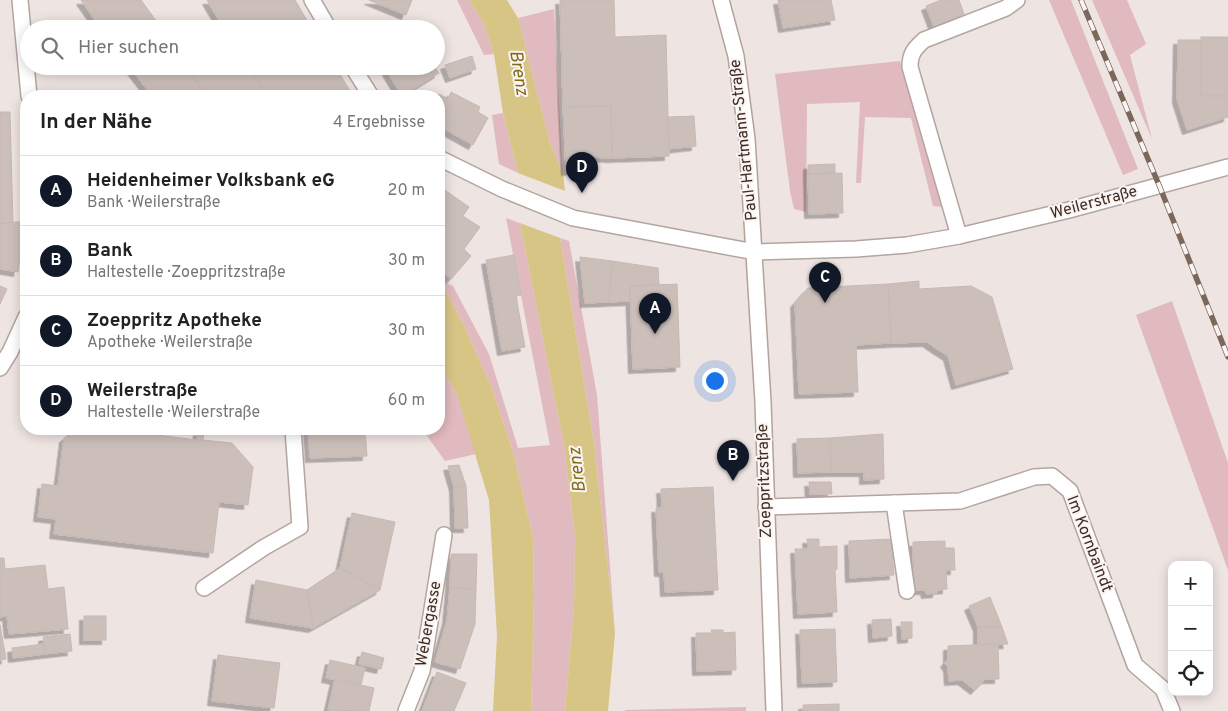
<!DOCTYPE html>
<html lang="de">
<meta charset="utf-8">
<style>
body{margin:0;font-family:Overpass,sans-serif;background:#f2f2f2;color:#222}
.controls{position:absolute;right:15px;bottom:15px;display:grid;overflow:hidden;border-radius:10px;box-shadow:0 2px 12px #0003}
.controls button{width:45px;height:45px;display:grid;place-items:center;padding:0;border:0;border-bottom:1px solid #e0e0e0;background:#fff;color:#222;font:25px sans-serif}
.you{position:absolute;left:714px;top:380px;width:18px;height:18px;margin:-12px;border:4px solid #fff;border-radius:50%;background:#1a73e8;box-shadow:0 0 0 8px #1a73e833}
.badge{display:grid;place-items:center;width:32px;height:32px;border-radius:50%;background:#111827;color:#fff;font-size:16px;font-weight:700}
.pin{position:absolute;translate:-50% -41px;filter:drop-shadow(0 1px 2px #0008)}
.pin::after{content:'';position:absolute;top:26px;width:18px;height:15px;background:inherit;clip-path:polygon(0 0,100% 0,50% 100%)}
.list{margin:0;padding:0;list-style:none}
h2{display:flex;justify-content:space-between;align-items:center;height:65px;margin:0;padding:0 20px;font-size:21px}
h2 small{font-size:16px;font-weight:400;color:#767676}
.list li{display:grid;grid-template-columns:32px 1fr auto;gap:15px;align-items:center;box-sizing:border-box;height:70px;padding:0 20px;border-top:1px solid #e0e0e0}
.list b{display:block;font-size:19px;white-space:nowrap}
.list p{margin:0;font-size:16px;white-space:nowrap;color:#767676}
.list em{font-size:16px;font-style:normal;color:#767676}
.icon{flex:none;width:28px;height:28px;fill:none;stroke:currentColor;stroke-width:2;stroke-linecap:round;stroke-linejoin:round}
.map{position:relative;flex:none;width:1228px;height:711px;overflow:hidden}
.search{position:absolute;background:#fff;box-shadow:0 2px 12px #0003;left:20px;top:20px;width:425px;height:55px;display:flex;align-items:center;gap:12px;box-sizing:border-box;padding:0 18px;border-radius:28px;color:#767676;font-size:19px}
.panel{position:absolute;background:#fff;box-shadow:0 2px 12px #0003;left:20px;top:90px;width:425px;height:345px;border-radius:20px}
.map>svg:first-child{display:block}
</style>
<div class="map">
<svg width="1228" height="711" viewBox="0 0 1228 711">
<defs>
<filter id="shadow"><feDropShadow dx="-4.5" dy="4.5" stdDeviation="0" flood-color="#0004"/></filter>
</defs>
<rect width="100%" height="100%" fill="#eee4e2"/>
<g fill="#e0babe">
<path d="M457,0H469L483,22L494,54L484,55Z"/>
<path d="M1049,0H1071L1138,169L1123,175Z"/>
<path d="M1092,0H1127L1146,44L1130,55L1152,139Z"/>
<path d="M554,9L562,159L563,174L550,143L518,18Z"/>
<path d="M900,61L942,207L933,206L911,118L865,117L861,183H856L860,102L807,104L806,212L794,209L790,191L775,74Z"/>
<path d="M503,113L518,173L499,164L492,115Z"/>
<path d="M506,218L520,223L564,445L575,536L574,608L565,711H531L534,599L533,537L513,452L493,391L466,330L441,281L453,286L489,354L518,448L550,445Z"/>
<path d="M560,238L569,241L597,395L615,633L594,443Z"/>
<path d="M1172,301L1228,463V570L1136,315Z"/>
<path d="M439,362L457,395L476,454L445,461L422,429H439Z"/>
<path d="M746,707V711H625V710Z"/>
</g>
<g fill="#d7c586">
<path d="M469,0H507L518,18L550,143L563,174L565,191L518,173L503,113L494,54L483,22Z"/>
<path d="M520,223L560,238L594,443L615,633L608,711H565L574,608L575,536L564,445Z"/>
<path d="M439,277L466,330L493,391L513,452L533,537L534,599L531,711H493L497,636L489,500L457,395L439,362Z"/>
</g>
<g fill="#ccbfba" stroke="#c8b8b4" filter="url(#shadow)">
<path d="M81,0H141L162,29H101Z"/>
<path d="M207,0H295L312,29H224Z"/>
<path d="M369,0H412L406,15Z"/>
<path d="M560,0H614L615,37L666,35L669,156L612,158L611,106L563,107Z"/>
<path d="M778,0H831L835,20L783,28Z"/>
<path d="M941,0H959L964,14L934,27L926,6Z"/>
<path d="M219,20L224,29H206Z"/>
<rect x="1201" y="37" width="27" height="59"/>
<path d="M1178,40H1201V96H1228V117L1187,130L1177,99Z"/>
<path d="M472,56L476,69L450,78L445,65Z"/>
<path d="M129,66H187L206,96H152Z"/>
<path d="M187,66H248L267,96H206Z"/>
<path d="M248,66H335L353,96H267Z"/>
<path d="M384,66H411L391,78Z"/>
<path d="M411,66H434L439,73L402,96L391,78Z"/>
<path d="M451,92L480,107L478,112L488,118L473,145L439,126V96H437L439,94L448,99Z"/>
<path d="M611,106L612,158L585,157L586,170L566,171L563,107Z"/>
<path d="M0,112H10L13,223L0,224Z"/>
<path d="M694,116L696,146L669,149L668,117Z"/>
<path d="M835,164V173L808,174V165Z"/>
<path d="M842,173L843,213L809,214L808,174Z"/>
<path d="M439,186L469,207L463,216L480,227L464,249L471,256L451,279L439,268Z"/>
<path d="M25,221L18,272L0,269V224Z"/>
<path d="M514,255L521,295L516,296L525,347L502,351L486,260Z"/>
<path d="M580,257L612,261L609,302L585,303Z"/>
<path d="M612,261L658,268L659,285L630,286V301L609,302Z"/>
<path d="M919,281V289L971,286L992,297L1013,369L956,385L948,356L934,347L927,342L891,343L888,284Z"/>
<path d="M677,284L680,367L633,369L630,286Z"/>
<path d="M888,284L891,343L856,345L858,392L799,394L795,303L808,288Z"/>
<path d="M0,286L7,289L0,304Z"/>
<path d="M77,429H110L197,440L198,431L204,432L203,440L232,443L253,467L248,505L219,502L213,553L54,534L56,519L38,517L42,484L58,486L64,438Z"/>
<path d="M308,429H365L367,456L310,458Z"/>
<path d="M883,434L884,479L864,480V472H831L830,438Z"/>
<path d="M830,438L831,472L798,473L797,439Z"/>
<path d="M459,465L466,486L454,487L448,466Z"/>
<path d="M809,482H831L832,494H810Z"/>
<path d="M466,486L468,528H455L454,487Z"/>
<path d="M713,487L718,590L665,592L664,572H659L656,508H662L661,489Z"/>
<path d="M352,513L395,522L380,590L340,568Z"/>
<path d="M807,539H819V547L837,546V569L835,571L837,612L798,614L795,549H808Z"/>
<path d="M891,539L894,575L850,578L849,541Z"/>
<path d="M945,541V548H954L955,570H946L947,589L937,590V593L926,594L925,590H914L913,542Z"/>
<path d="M451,554H477L476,589L450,588Z"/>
<path d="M0,558H4L5,569L45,565L48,589L64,587L68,629L9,634L7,616L0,617Z"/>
<path d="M340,568L380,590L313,628L307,590Z"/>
<path d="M256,580L307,590L313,628L250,618Z"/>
<path d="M450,588L476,589L475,624L460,669L435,662L447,620Z"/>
<path d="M990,597L1002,627H978L969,606Z"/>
<rect x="84" y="616" width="22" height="24"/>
<path d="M891,619L892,636L873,638L872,620Z"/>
<path d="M901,622H912V638L902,639Z"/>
<path d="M0,625L6,659L0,660Z"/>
<path d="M978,627H1002L1008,644L978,645Z"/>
<path d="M835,629L837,682L802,683L800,630Z"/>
<path d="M711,630H723V633L735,632L736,670L697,671L696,633H712Z"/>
<path d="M70,634L72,651L45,654L43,637Z"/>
<path d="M44,644L45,654L13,658L12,648Z"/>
<path d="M998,644L999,679H986L975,690L962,680L949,681L948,667L945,663L948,659V646Z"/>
<path d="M362,652L384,658L381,669L359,664Z"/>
<path d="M218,655L280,663L274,708L212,701Z"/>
<path d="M330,660L365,668L361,685L326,678Z"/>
<path d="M437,672L466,683L454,711H422Z"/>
<path d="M335,679L374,688L369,711L328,710Z"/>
<path d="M839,704V711H803V705Z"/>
</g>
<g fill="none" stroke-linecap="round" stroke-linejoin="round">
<g stroke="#b3a5a0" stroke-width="18">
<g id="street">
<path d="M20,0L29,96"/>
<path d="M312,0L329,29"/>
<path d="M352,66L371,96"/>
<path d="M439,158L502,189L573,218L755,252L856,249L907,245L959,236L1069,210L1228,167"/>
<path d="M959,236L910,67C910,54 914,49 924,40L1006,8L1017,0"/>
<path d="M0,368L10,352L26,317"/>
<path d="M894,503L907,591"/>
<path d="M766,507L960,501L1034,477L1052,476L1070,491L1135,665L1163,689L1172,711"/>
<path d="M204,588L263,548L300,527L293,429"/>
<path d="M406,711L422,671L444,535"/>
</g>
</g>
<g stroke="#b4a19a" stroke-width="18">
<path id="secondary" d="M721,0L736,56L747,139L763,402L774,711"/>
</g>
<use href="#street" stroke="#fff" stroke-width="15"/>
<use href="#secondary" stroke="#fff" stroke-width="15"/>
<g stroke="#7c675b" stroke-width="5.5">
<path id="rail" d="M1081,0L1159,185L1228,357"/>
</g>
<use href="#rail" stroke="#faf4f3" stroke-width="4" stroke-dasharray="11" stroke-linecap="butt"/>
</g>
<g text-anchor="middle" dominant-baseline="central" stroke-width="4" stroke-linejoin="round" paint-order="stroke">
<g font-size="16" fill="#402c21" stroke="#faf4f3">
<text transform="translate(744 140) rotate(-96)">Paul-Hartmann-Straße</text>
<text transform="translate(1094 203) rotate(-15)">Weilerstraße</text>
<text transform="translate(765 481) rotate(-92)">Zoeppritzstraße</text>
<text transform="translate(1089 544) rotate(69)">Im Kornbaindt</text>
<text transform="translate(429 624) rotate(-80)">Webergasse</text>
</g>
<g font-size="18" font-style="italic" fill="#816b15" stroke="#faf4f3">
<text transform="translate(518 73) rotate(81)">Brenz</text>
<text transform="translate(578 470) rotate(-97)">Brenz</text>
</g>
</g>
</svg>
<div class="controls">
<button>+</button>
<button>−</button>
<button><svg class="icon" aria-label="locate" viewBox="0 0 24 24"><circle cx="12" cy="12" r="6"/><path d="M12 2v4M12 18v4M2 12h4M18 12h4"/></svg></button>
</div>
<div class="you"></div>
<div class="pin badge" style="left:655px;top:334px">A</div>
<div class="pin badge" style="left:733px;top:481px">B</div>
<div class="pin badge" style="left:825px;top:303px">C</div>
<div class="pin badge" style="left:582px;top:193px">D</div>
<div class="search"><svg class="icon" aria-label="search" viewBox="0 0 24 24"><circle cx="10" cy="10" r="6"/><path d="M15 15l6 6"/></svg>Hier suchen</div>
<section class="panel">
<h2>In der Nähe<small>4 Ergebnisse</small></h2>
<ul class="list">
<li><span class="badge">A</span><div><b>Heidenheimer Volksbank eG</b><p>Bank · Weilerstraße</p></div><em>20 m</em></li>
<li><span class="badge">B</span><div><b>Bank</b><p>Haltestelle · Zoeppritzstraße</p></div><em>30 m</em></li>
<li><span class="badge">C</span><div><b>Zoeppritz Apotheke</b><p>Apotheke · Weilerstraße</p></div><em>30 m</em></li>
<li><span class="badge">D</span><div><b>Weilerstraße</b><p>Haltestelle · Weilerstraße</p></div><em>60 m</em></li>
</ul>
</section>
</div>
